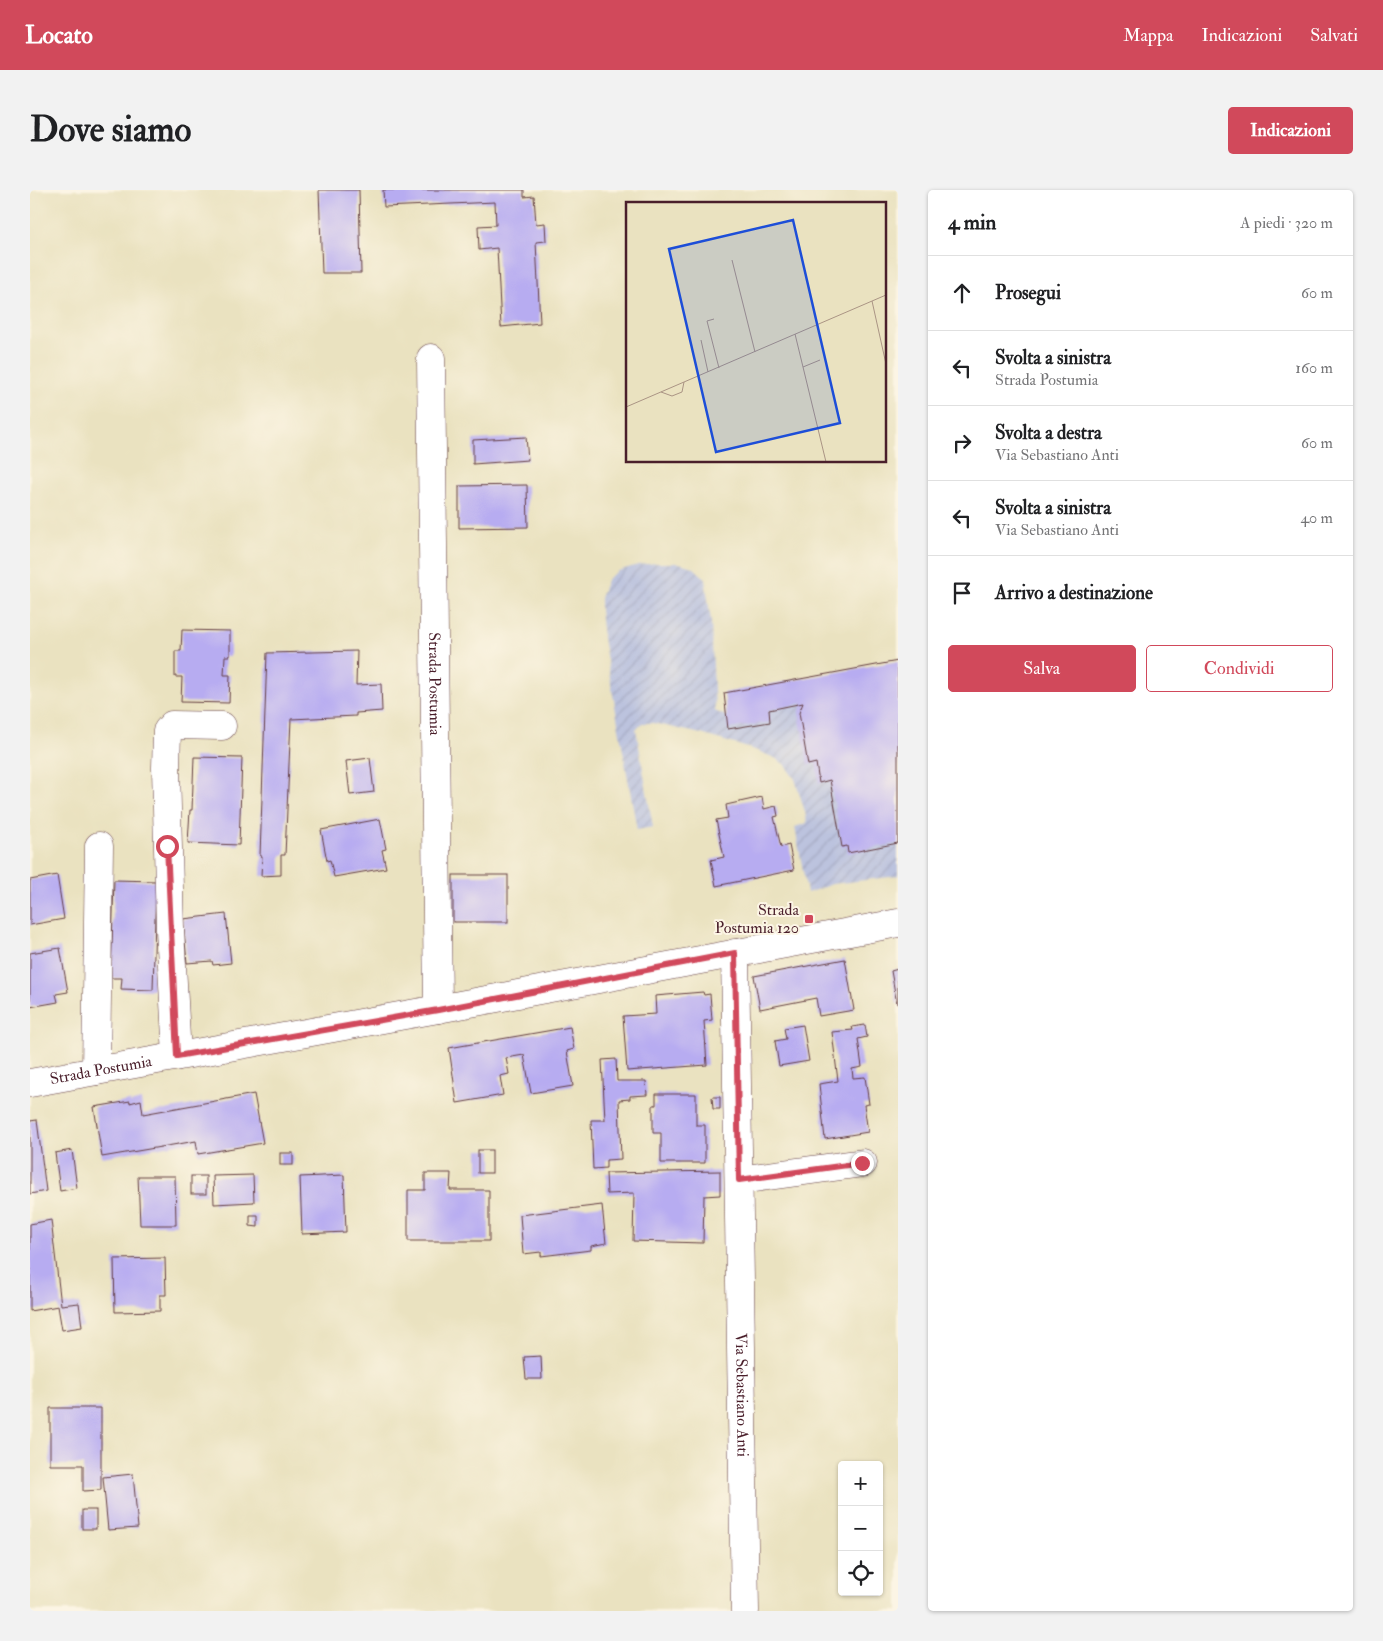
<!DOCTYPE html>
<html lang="it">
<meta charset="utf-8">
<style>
body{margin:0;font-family:"IM FELL Double Pica",serif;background:#f2f2f2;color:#202124}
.controls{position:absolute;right:15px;bottom:15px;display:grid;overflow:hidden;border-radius:5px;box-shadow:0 1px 4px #0004}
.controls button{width:45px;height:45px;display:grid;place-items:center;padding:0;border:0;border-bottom:1px solid #e0e0e0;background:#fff;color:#202124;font:25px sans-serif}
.stop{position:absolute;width:15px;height:15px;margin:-11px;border:4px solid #d1495b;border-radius:50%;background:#fff}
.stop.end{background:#d1495b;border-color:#fff;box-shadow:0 1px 5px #0008}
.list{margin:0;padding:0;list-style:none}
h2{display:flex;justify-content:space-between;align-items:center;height:65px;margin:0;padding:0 20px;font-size:21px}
h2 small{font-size:16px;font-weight:400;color:#757577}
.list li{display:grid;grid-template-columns:32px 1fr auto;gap:15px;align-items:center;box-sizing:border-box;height:75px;padding:0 20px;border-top:1px solid #e0e0e0}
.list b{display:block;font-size:19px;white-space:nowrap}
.list p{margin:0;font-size:16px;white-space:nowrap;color:#757577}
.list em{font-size:16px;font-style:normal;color:#757577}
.actions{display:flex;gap:10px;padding:15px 20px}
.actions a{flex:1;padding:11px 0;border:1px solid #d1495b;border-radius:5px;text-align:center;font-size:18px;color:#d1495b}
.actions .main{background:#d1495b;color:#fff}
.icon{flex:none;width:28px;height:28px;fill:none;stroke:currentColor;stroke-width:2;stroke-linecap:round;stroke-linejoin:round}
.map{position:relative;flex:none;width:868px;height:1421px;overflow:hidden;border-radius:5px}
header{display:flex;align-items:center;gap:30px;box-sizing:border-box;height:70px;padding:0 25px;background:#d1495b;color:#fff}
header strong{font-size:24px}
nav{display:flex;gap:28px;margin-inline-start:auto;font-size:18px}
.intro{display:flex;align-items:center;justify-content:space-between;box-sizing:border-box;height:120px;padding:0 30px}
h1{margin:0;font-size:35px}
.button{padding:12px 22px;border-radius:5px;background:#d1495b;color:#fff;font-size:18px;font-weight:700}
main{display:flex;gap:30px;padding:0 30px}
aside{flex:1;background:#fff;border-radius:5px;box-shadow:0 1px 4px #0004}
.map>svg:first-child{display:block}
</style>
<header>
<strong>Locato</strong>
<nav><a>Mappa</a><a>Indicazioni</a><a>Salvati</a></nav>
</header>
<div class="intro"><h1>Dove siamo</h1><a class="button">Indicazioni</a></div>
<main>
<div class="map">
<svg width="868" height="1421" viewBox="0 0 868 1421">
<defs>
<pattern id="industrial-furrows" width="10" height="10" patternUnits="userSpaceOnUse" patternTransform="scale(1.25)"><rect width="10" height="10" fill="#bcc3de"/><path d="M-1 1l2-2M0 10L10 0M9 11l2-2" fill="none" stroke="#a3a7bf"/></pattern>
</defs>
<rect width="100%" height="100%" fill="#fcf5e5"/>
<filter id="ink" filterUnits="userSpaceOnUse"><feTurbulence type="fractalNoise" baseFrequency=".02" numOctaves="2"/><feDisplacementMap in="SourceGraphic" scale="10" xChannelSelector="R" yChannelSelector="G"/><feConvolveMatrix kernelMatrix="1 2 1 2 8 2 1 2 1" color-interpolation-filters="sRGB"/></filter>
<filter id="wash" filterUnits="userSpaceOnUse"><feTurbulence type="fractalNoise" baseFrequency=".0096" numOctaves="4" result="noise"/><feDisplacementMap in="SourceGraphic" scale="20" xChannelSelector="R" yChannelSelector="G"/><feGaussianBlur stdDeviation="1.12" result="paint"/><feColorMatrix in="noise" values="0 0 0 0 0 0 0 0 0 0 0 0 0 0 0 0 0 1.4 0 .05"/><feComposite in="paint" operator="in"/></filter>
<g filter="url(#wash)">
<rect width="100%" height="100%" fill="#eae2c0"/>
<path fill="url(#industrial-furrows)" d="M627,373H649L663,377L675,388L681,431L685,521L696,526L868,472V686L802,694L777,703L765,637L777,633L775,622L765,589L754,574L745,568L725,560L671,544L623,533H612L606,539L623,637L607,640L573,448L570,420V408L574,397L578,388L588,381L608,375Z"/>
<g id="blocks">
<g fill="#b7acf1">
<path d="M289,0H329L331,83H292Z"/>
<path d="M353,0H494V7L504,6L506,34L515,33L516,51L506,52L510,133L471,137L467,58L449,60L448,36L466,35L465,12L354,17Z"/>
<path d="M496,247L498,270L443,274V250Z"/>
<path d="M497,295L498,337L429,338V296Z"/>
<path d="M152,440L200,441V466H195L194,485H200L199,513L151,512L152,487H145V461H151Z"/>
<path d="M327,461L326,495L351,494L352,521L326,523V526L261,529L255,665H251V685L231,686L232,666H230L237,463Z"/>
<path d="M868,471V653L818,663L817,656L812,657L800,590L789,593L786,573L778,575L769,523L773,513L739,520L740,532L698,539L694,503Z"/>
<path d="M164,567L212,568L209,655L158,653L160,620H162Z"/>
<path d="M340,568L344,602L320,605L316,571Z"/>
<path d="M732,607L734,619L746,616L748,626L744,627L751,657L759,655L764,680L686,696L681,670L694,667L686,630L698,628L696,615Z"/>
<path d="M350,629L356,659L352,660L356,678L304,687L300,670L297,671L291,640Z"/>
<path d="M27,685L34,729L0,735V690Z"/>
<rect x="423" y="685" width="55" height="47"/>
<path d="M84,690L126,691L123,800L91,799L92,788H81Z"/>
<path d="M196,724L201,773L183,775L182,771L157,773L153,729Z"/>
<path d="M30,758L38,802L26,804L28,812L0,817V763Z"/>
<path d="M815,769L824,820L789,826L786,808L730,819L724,786Z"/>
<path d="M868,779V814H867L861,781Z"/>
<path d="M673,802L674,805L680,804L682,830L674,831L677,875L597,881L593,826L626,824L625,806Z"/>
<path d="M773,835L779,871L749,876L745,851L756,849L754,838Z"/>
<path d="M835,835L837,847L828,849L832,877L822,879L823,888L835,887L839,914L834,915L838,942L795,949L789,894L808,891L802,842L823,840L822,837Z"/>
<path d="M540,837L544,859L537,861L543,896L501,903L494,865L476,868L479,884L470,886L473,905L427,913L419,858Z"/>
<path d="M586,869L587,891H616L617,905L600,906V909L589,910L591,969L576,970V978L563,979L561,930H575L572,870Z"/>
<path d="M224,904L233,953L168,964L166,951L72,967L64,917L100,911V913L111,910L113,924Z"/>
<path d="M626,904H666V935H675V973H631V943H623V915H626Z"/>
<path d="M682,907H690V919H683Z"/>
<path d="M7,930L16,1001L0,1004V931Z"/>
<path d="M42,960L47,998L30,1001L25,963Z"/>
<rect x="448" y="960" width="14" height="23"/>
<rect x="250" y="963" width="13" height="12"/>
<path d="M690,981V1005L674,1006L673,1053L603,1051L604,1003L577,1004L576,983Z"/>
<path d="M395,983H421L420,1000H459V1051H378V1000H395Z"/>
<path d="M223,985L224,1012L184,1014L183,986Z"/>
<path d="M314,985L316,1042L272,1044L270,987Z"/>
<path d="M108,986H145L146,1035H110Z"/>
<rect x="161" y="986" width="15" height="18"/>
<path d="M572,1015L576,1053L561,1056V1060L511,1066V1062L493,1064L490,1025Z"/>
<path d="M220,1025H228V1037L220,1036Z"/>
<path d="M21,1030L31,1115L49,1113L52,1137L32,1140L28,1116L0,1121V1034Z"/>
<path d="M135,1068L136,1105H130V1121L85,1122L84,1069Z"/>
<path d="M511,1166L512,1189H496L494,1167Z"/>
<path d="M20,1218H71V1300L53,1301V1275H20Z"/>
<path d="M103,1284L108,1338L78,1340L73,1287Z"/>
<rect x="52" y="1320" width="14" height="19"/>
</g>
</g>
</g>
<g filter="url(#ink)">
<use href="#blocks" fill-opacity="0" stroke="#623c41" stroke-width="1"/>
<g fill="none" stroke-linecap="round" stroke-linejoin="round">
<g stroke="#623c41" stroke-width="29">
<g id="street">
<path id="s1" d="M401,168L408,819"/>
<path id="s2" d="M705,763L715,1421"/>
<path d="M147,866L140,739L136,578L137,541L142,535L192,536"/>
<path d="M66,881L69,656"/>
<path d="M709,990L833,973"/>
</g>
</g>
<g stroke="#623c41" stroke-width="29">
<g id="primary">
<path id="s3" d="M0,893L408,819L868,733"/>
</g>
</g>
<use href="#street" stroke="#fff" stroke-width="28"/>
<use href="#primary" stroke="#fff" stroke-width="28"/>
</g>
</g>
<g fill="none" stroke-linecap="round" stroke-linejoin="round" filter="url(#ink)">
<path stroke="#d1495b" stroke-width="6" d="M137,656L147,866L408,820L705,763L709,990L832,973"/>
</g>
<rect fill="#d1495b" stroke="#fcf5e5" stroke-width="2" x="774" y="724" width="10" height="10" rx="2.5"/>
<g text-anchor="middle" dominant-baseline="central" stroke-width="4" stroke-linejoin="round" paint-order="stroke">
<g font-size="16" fill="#4a1f2b" stroke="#fcf5e5">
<text stroke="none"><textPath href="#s1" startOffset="326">Strada Postumia</textPath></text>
<text stroke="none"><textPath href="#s3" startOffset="72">Strada Postumia</textPath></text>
<text stroke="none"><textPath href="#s2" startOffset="442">Via Sebastiano Anti</textPath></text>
</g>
<g font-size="16" fill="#4a1f2b" stroke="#fcf5e5" text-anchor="end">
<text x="769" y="720">Strada<tspan x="769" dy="18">Postumia 120</tspan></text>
</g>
</g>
<g transform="translate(596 12)">
<rect width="260" height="260" fill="#eae2c0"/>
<path fill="none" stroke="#aa9484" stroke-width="1" d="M106,58L129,150M246,99L260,162M88,117L81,119L93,166M169,132L200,260M75,138L82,170M177,165L194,158M35,190L46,194L56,190L58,180M0,205L260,93"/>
<path fill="#1d4ed8" fill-opacity="0.15" stroke="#1d4ed8" stroke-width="2.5" d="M167,18L214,221L90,250L43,47Z"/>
<rect width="260" height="260" fill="none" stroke="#4a1f2b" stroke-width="2.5"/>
</g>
</svg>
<div class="controls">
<button>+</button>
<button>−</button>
<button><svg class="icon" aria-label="locate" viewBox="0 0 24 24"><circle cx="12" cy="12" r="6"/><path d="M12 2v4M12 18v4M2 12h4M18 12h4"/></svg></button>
</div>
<div class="stop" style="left:137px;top:656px"></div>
<div class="stop end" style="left:832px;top:973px"></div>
</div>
<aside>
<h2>4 min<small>A piedi · 320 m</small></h2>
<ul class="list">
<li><svg class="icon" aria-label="ahead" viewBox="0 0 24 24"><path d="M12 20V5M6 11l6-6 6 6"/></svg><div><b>Prosegui</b></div><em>60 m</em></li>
<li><svg class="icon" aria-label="left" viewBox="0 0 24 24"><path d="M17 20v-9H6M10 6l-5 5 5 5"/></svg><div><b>Svolta a sinistra</b><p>Strada Postumia</p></div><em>160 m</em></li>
<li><svg class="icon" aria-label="right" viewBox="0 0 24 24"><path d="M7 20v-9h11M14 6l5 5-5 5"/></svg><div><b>Svolta a destra</b><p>Via Sebastiano Anti</p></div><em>60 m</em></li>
<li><svg class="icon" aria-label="left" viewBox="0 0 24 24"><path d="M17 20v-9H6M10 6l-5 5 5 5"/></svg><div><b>Svolta a sinistra</b><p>Via Sebastiano Anti</p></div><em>40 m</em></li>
<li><svg class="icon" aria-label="arrive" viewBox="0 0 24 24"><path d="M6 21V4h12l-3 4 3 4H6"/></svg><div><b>Arrivo a destinazione</b></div></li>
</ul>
<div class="actions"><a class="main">Salva</a><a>Condividi</a></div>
</aside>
</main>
